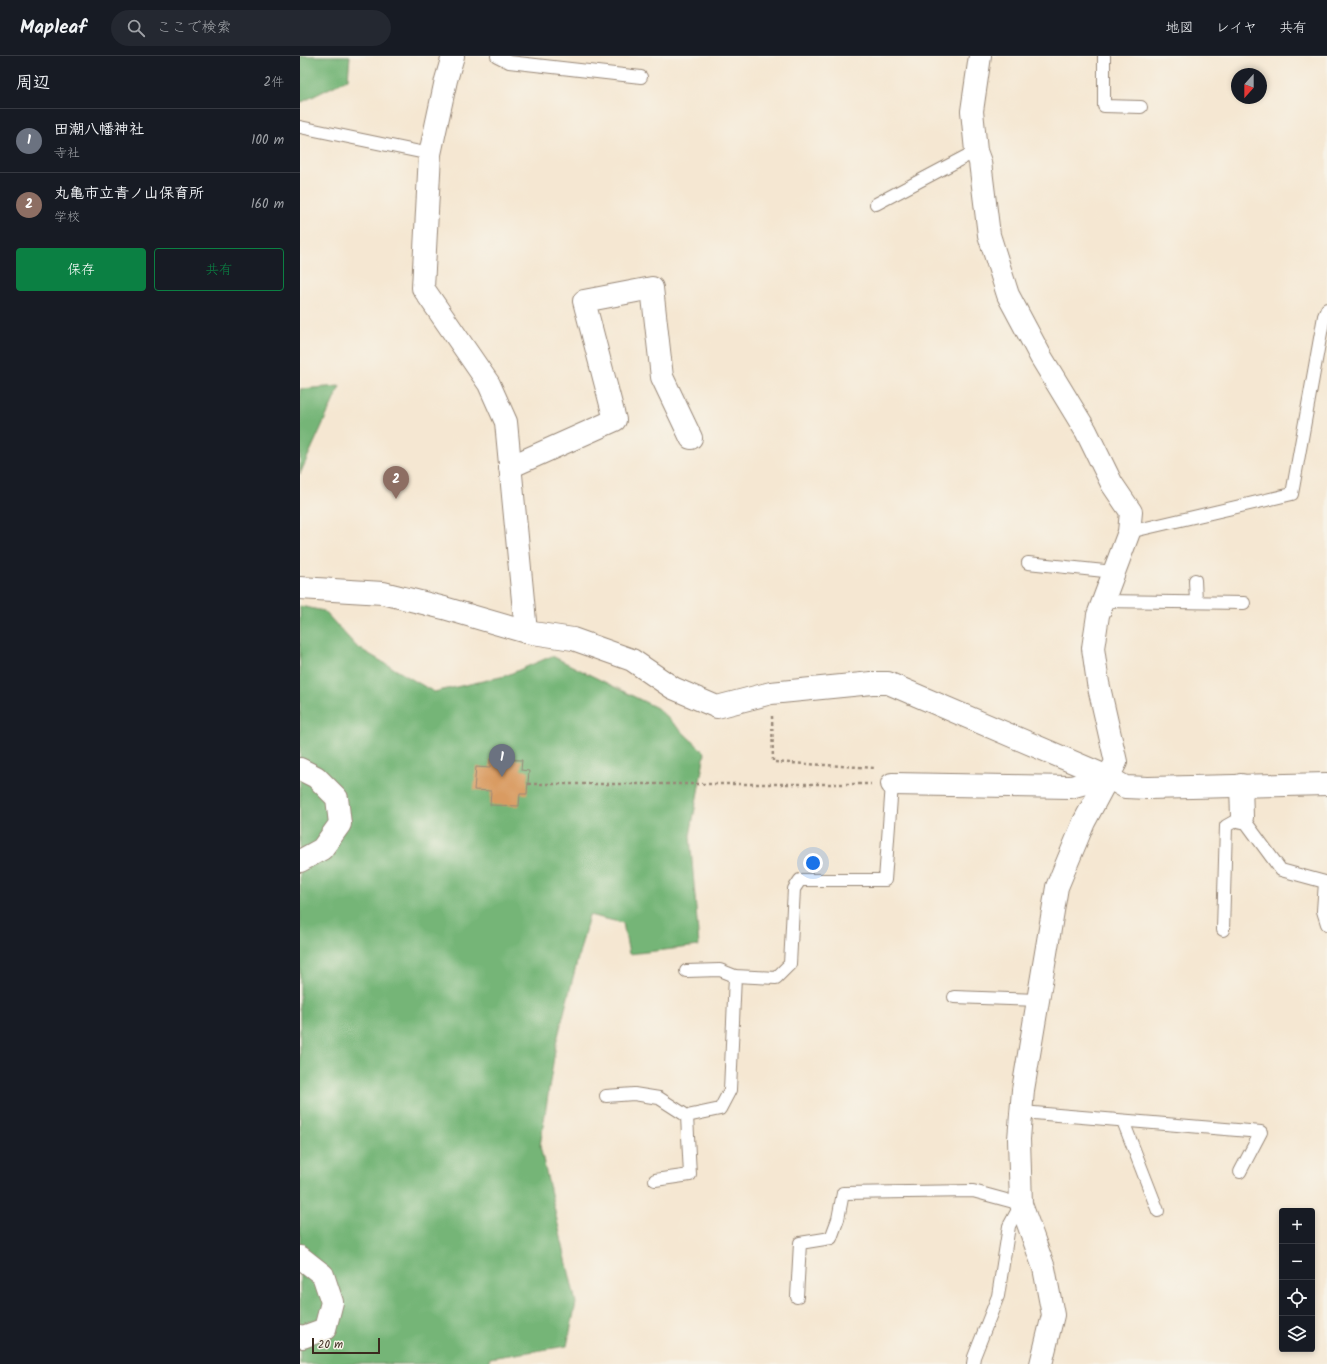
<!DOCTYPE html>
<html lang="ja">
<meta charset="utf-8">
<style>
body{margin:0;font-family:Kalam,"Klee One",sans-serif;background:#242831;color:#f1f3f6}
.controls{position:absolute;right:12px;bottom:12px;display:grid;overflow:hidden;border-radius:4px;box-shadow:0 2px 6px #0003}
.controls button{width:36px;height:36px;display:grid;place-items:center;padding:0;border:0;border-bottom:1px solid #363941;background:#171b24;color:#f1f3f6;font:20px sans-serif}
.compass{position:absolute;left:931px;top:12px;width:36px;height:36px;border-radius:50%;background:#171b24;box-shadow:0 2px 6px #0003;rotate:201deg}
.scale{position:absolute;left:12px;bottom:10px;width:68px;box-sizing:border-box;padding-left:4px;border:2px solid #3b2a1e;border-top:0;font-size:11px;line-height:14px;white-space:nowrap;color:#3b2a1e;-webkit-text-stroke:3px #f7f3e8;paint-order:stroke}
.you{position:absolute;left:513px;top:807px;width:14px;height:14px;margin:-10px;border:3px solid #fff;border-radius:50%;background:#1a73e8;box-shadow:0 0 0 6px #1a73e833}
.badge{display:grid;place-items:center;width:26px;height:26px;border-radius:50%;background:#0b8043;color:#fff;font-size:13px;font-weight:700}
.pin{position:absolute;translate:-50% -33px;filter:drop-shadow(0 1px 2px #0008)}
.pin::after{content:'';position:absolute;top:21px;width:14px;height:12px;background:inherit;clip-path:polygon(0 0,100% 0,50% 100%)}
.list{margin:0;padding:0;list-style:none}
h2{display:flex;justify-content:space-between;align-items:center;height:52px;margin:0;padding:0 16px;font-size:17px}
h2 small{font-size:13px;font-weight:400;color:#9ea1a6}
.list li{display:grid;grid-template-columns:26px 1fr auto;gap:12px;align-items:center;box-sizing:border-box;height:64px;padding:0 16px;border-top:1px solid #363941}
.list b{display:block;font-size:15px;white-space:nowrap}
.list p{margin:0;font-size:13px;white-space:nowrap;color:#9ea1a6}
.list em{font-size:13px;font-style:normal;color:#9ea1a6}
.actions{display:flex;gap:8px;padding:12px 16px}
.actions a{flex:1;padding:9px 0;border:1px solid #0b8043;border-radius:4px;text-align:center;font-size:14px;color:#0b8043}
.actions .main{background:#0b8043;color:#fff}
.icon{flex:none;width:22px;height:22px;fill:none;stroke:currentColor;stroke-width:2;stroke-linecap:round;stroke-linejoin:round}
.map{position:relative;flex:none;width:1027px;height:1308px;overflow:hidden}
header{display:flex;align-items:center;gap:24px;box-sizing:border-box;height:56px;padding:0 20px;background:#171b24;border-bottom:1px solid #363941}
header strong{font-size:19px}
nav{display:flex;gap:22px;margin-inline-start:auto;font-size:14px}
.search{width:280px;height:36px;background:#242831;display:flex;align-items:center;gap:10px;box-sizing:border-box;padding:0 14px;border-radius:22px;color:#9ea1a6;font-size:15px}
main{display:flex}
aside{flex:1;background:#171b24}
.map>svg:first-child{display:block}
</style>
<header>
<strong>Mapleaf</strong>
<div class="search"><svg class="icon" aria-label="search" viewBox="0 0 24 24"><circle cx="10" cy="10" r="6"/><path d="M15 15l6 6"/></svg>ここで検索</div>
<nav><a>地図</a><a>レイヤ</a><a>共有</a></nav>
</header>
<main>
<aside>
<h2>周辺<small>2件</small></h2>
<ul class="list">
<li><span class="badge" style="background:#6b7280">1</span><div><b>田潮八幡神社</b><p>寺社</p></div><em>100 m</em></li>
<li><span class="badge" style="background:#8d6e63">2</span><div><b>丸亀市立青ノ山保育所</b><p>学校</p></div><em>160 m</em></li>
</ul>
<div class="actions"><a class="main">保存</a><a>共有</a></div>
</aside>
<div class="map">
<svg width="1027" height="1308" viewBox="0 0 1027 1308">
<rect width="100%" height="100%" fill="#f7f3e8"/>
<filter id="ink" filterUnits="userSpaceOnUse"><feTurbulence type="fractalNoise" baseFrequency=".025" numOctaves="2"/><feDisplacementMap in="SourceGraphic" scale="8" xChannelSelector="R" yChannelSelector="G"/><feConvolveMatrix kernelMatrix="1 2 1 2 8 2 1 2 1" color-interpolation-filters="sRGB"/></filter>
<filter id="wash" filterUnits="userSpaceOnUse"><feTurbulence type="fractalNoise" baseFrequency=".012" numOctaves="4" result="noise"/><feDisplacementMap in="SourceGraphic" scale="16" xChannelSelector="R" yChannelSelector="G"/><feGaussianBlur stdDeviation="0.9" result="paint"/><feColorMatrix in="noise" values="0 0 0 0 0 0 0 0 0 0 0 0 0 0 0 0 0 1.4 0 .05"/><feComposite in="paint" operator="in"/></filter>
<g filter="url(#wash)">
<rect width="100%" height="100%" fill="#f5e7d2"/>
<g fill="#74b577" stroke="#58704a">
<path d="M0,0H50L48,23L2,46L0,45Z"/>
<path d="M40,330L0,418V333Z"/>
<path d="M0,550L24,555L57,591L134,636L205,620L252,600L357,652L405,697L390,780L399,890L329,898L323,867L289,859L256,988L240,1090L276,1247L267,1290L190,1302L188,1308H0Z"/>
</g>
<g id="blocks">
<path fill="#d99b62" d="M190,703L222,704L221,714L229,715L227,738H220L219,750L190,749L191,735L174,734L176,711L190,712Z"/>
</g>
</g>
<g filter="url(#ink)">
<use href="#blocks" fill-opacity="0" stroke="#988878" stroke-width="1"/>
<g fill="none" stroke-linecap="round" stroke-linejoin="round">
<g stroke="#988878" stroke-width="14">
<g id="service">
<path d="M197,0L209,6L341,21"/>
<path d="M804,0V50L841,51"/>
<path d="M0,71L130,98"/>
<path d="M576,148L676,95"/>
<path d="M829,476L992,438L1024,260L1027,253"/>
<path d="M728,507L814,516"/>
<path d="M895,524L896,546"/>
<path d="M803,545L944,547"/>
<path d="M923,874L926,770L942,761L981,814L1025,826L1023,855L1027,868"/>
<path d="M386,915L420,914L435,920L476,922L490,908L494,833L500,824H585L592,728"/>
<path d="M654,941L738,944"/>
<path d="M306,1040L334,1038L359,1042L387,1060L420,1053L430,1034L435,920"/>
<path d="M722,1056L961,1076L940,1116"/>
<path d="M823,1065L858,1155"/>
<path d="M355,1124L390,1119L387,1060"/>
<path d="M497,1241L500,1187L531,1182L538,1163L543,1137L673,1135L721,1148L709,1170L698,1240L674,1301L673,1308"/>
</g>
</g>
<g stroke="#988878" stroke-width="24">
<g id="minor">
<path d="M153,0L146,24L130,98L123,232L189,328L206,366L226,576"/>
<path d="M680,0L672,55L676,95L680,106L689,179L708,239L741,301L786,375L812,428L831,456L829,476L798,559L793,592L798,627L816,706L784,766L757,831L723,1034L719,1083L721,1148L744,1212L753,1259L741,1308"/>
<path d="M210,411L315,364L284,245L352,232L362,321L391,382"/>
<path d="M0,532L83,537L144,552L226,576L273,583L332,604L373,632L417,651L471,637L572,627H588L808,721L825,731L848,732L1027,728"/>
<path d="M0,713L16,721L37,742L40,768L22,793L0,805"/>
<path d="M592,728L771,731L808,721"/>
<path d="M941,729L942,761"/>
<path d="M0,1201L23,1219L32,1246L25,1273L3,1281L0,1280"/>
</g>
</g>
<g stroke="#988878" stroke-width="2.5" stroke-dasharray="3 3" stroke-linecap="butt">
<path d="M472,660L473,706L576,712"/>
<path d="M228,728H571"/>
</g>
<use href="#service" stroke="#fff" stroke-width="12"/>
<use href="#minor" stroke="#fff" stroke-width="22"/>
</g>
</g>
</svg>
<div class="controls">
<button>+</button>
<button>−</button>
<button><svg class="icon" aria-label="locate" viewBox="0 0 24 24"><circle cx="12" cy="12" r="6"/><path d="M12 2v4M12 18v4M2 12h4M18 12h4"/></svg></button>
<button><svg class="icon" aria-label="layers" viewBox="0 0 24 24"><path d="M12 4l9 5-9 5-9-5zM3 14l9 5 9-5"/></svg></button>
</div>
<svg class="compass" viewBox="-18 -18 36 36"><path d="M0-13l5 13h-10z" fill="#e53935"/><path d="M0 13l5-13h-10z" fill="#9ea1a6"/></svg>
<div class="scale">20 m</div>
<div class="you"></div>
<div class="pin badge" style="left:202px;top:721px;background:#6b7280">1</div>
<div class="pin badge" style="left:96px;top:443px;background:#8d6e63">2</div>
</div>
</main>
